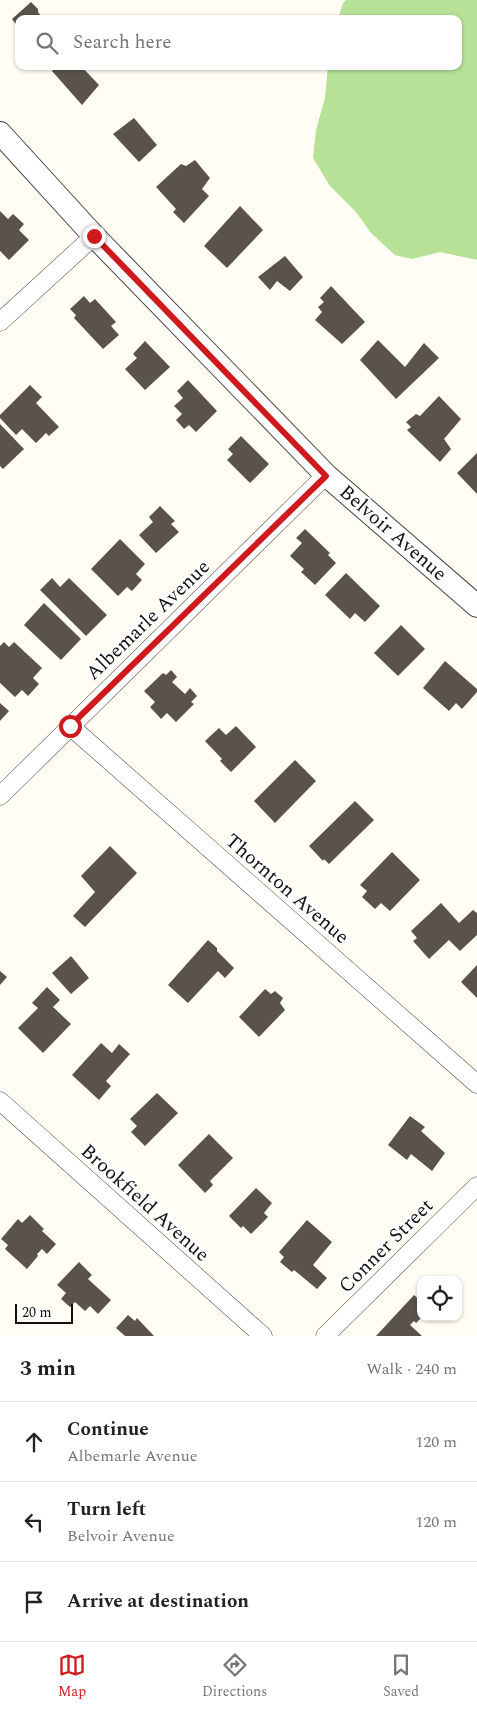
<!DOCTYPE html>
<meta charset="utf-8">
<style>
body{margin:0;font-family:Spectral,serif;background:#f2f2f2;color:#222}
.controls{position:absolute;right:15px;bottom:15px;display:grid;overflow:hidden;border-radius:10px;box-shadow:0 1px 4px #0004}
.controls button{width:45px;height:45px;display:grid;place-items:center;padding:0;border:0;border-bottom:1px solid #e0e0e0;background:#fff;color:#222;font:25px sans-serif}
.scale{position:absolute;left:15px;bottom:12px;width:58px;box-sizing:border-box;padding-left:5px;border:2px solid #111;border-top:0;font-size:14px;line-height:18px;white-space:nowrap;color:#111;-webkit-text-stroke:4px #fff;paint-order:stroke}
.stop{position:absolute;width:15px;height:15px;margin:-11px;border:4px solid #d0191d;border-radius:50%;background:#fff}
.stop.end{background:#d0191d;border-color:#fff;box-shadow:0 1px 5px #0008}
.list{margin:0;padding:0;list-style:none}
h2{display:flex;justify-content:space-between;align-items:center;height:65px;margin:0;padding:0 20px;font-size:21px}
h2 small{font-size:16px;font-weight:400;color:#767676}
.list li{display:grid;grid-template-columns:32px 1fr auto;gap:15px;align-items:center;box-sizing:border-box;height:80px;padding:0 20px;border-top:1px solid #e0e0e0}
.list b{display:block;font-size:19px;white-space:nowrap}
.list p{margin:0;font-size:16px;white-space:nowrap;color:#767676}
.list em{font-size:16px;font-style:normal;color:#767676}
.icon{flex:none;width:28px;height:28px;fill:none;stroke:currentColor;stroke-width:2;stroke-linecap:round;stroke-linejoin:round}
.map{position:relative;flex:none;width:477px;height:1336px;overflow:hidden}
.search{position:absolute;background:#fff;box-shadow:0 1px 4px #0004;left:15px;right:15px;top:15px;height:55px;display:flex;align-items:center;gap:12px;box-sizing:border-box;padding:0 18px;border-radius:10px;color:#767676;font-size:19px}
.sheet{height:305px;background:#fff}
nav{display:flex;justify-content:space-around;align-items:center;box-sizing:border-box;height:70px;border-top:1px solid #e0e0e0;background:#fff;font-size:14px;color:#767676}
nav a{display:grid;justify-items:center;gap:2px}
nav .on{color:#d0191d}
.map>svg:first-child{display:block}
</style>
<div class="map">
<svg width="477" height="1336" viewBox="0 0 477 1336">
<rect width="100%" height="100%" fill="#fffdf4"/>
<path fill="#b6e196" d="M346,0H477V260L440,252L412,259L395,255L371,233L356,212L330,186L313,158L316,130L325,98L328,66H458V19H338L343,3Z"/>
<g fill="#5b524c">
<path d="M31,2L38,9V12L43,19H19V29L12,19Z"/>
<path d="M56,66H81L99,85L82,105L52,71Z"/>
<path d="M134,118L157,145L139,162L113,134Z"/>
<path d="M195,160L210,178L202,189L209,196L184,223L173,212L176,209L156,187L181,164L186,166Z"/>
<path d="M240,206L263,230L227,268L204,246Z"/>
<path d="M0,211L8,219L13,214L24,224L19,230L29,240L9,260L0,251Z"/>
<path d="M285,256L303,277L290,291L277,281L270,290L258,277Z"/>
<path d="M331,286L365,322L342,344L315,320L322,312L318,307L324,302L320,298Z"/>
<path d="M84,296L90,303L95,299L116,322L111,326L119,335L103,349L74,318L76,315L70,309Z"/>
<path d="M378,340L405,367L424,343L439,358L396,399L360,360Z"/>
<path d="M145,341L170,367L145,390L125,369L137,358L133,354Z"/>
<path d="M188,380L217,411L196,432L189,425L184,429L176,420L182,414L174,406L183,398L177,391Z"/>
<path d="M30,385L42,397L36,403L59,427L49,436L46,433L36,443L22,429L16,435L0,418V415Z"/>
<path d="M439,396L461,419L444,439L451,449L440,462L407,430L411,427L406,422L416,414L420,416Z"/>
<path d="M0,424L24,449L3,469L0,466Z"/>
<path d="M241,436L269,464L250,483L227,460L233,454L228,449Z"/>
<path d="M477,453V494L457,473Z"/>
<path d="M160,506L175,521L171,524L179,532L156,553L139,535L153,522L149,517Z"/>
<path d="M305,529L330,553L328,555L336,563L315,585L301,572L304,569L290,556L302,543L296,538Z"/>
<path d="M120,539L145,564L136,574L142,580L132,591L127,587L118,596L91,569Z"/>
<path d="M346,573L380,606L365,622L355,613L350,619L325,595Z"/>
<path d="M52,578L60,587L69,578L107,615L86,636L40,590Z"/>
<path d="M44,603L81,639L61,660L24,625Z"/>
<path d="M401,625L425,649L398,676L374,653Z"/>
<path d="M4,642L9,647L14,642L42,668L33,678L39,684L28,696L22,690L15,697L0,683V646Z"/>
<path d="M445,661L477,689V692L462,709L456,703L449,711L423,688Z"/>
<path d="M171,670L177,677L172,682L185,694L190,688L197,696L191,702L194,704L176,722L167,713L161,719L150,707L155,702L144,691L163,673L166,675Z"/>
<path d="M0,703L9,711L0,721Z"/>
<path d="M236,726L256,747L231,772L220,761L222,759L205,741L219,728L226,735Z"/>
<path d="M295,760L316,781L275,823L254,801Z"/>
<path d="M355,801L374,820L329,864L324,859L323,861L309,846Z"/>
<path d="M110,846L137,873L85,927L73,916L95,892L81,876Z"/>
<path d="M392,852L420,880L390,911L381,903L375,909L362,897L367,891L360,885Z"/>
<path d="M441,903L459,923L473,910L477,913V935L460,951L449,940L429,959L413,941L417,938L411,931Z"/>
<path d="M208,940L217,948V951L234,968L225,978L218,971L188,1003L168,985Z"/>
<path d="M71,956L89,978L71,994L52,973Z"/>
<path d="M477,965V998L461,982Z"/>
<path d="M0,971L7,977L0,985Z"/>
<path d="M47,987L60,1000L53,1007L71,1024L43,1053L18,1028L38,1008L32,1003Z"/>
<path d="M265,989L271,994L275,991L283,998L280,1003L285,1010L259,1037L239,1017Z"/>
<path d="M101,1043L112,1053L119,1044L130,1054L106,1081L111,1086L99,1100L72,1075Z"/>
<path d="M157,1093L178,1113L145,1146L131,1132L137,1126L130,1119Z"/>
<path d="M410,1116L425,1127L421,1131L445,1153L432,1171L411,1154L407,1160L388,1145Z"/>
<path d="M209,1134L233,1158L210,1181L213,1185L205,1193L178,1165Z"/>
<path d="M256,1188L272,1203L264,1213L268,1217L251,1234L243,1226L241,1228L229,1216Z"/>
<path d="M30,1215L44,1229L42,1231L56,1244L47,1254L42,1249L37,1254L38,1256L27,1269L5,1249L8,1245L1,1239L18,1219L22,1223Z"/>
<path d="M307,1220L332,1242L313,1265L327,1278L317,1289L294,1270L292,1272L280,1262L284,1257L279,1252Z"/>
<path d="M79,1262L92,1275L88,1279L111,1300L98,1314L90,1306L85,1311L75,1302L70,1307L61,1299L66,1293L57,1285Z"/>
<path d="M414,1295L421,1301V1317H422L416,1323L414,1321L410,1325L422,1336H376Z"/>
<path d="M128,1315L135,1321L137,1318L154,1336H125L116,1328Z"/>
</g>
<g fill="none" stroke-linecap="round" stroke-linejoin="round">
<g stroke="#444" stroke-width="19">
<g id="minor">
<path d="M0,322L94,236"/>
<path d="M70,726L477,1084"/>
<path d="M0,796L326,475"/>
<path d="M0,1101L263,1336"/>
<path d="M325,1336L477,1186"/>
</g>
</g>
<g stroke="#444" stroke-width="24">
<path id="tertiary" d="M0,133L94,236L326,475L477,606"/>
</g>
<use href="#minor" stroke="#fff" stroke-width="18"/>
<use href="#tertiary" stroke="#fff" stroke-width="22"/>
</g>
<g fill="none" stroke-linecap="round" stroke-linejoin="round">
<path stroke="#d0191d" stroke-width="6" d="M70,726L326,476L94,236"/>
</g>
<g text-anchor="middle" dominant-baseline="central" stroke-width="5" stroke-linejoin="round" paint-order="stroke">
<g font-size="20" fill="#111" stroke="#fff">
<text transform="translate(393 533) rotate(41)">Belvoir Avenue</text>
<text transform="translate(148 620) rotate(-44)">Albemarle Avenue</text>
<text transform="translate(287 889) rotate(41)">Thornton Avenue</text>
<text transform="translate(145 1203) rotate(42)">Brookfield Avenue</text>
<text transform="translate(386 1246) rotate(-45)">Conner Street</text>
</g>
</g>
</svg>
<div class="controls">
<button><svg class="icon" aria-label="locate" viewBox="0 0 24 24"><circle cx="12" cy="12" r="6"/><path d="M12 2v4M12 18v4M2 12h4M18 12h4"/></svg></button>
</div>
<div class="scale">20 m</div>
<div class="stop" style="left:70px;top:726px"></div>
<div class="stop end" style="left:94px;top:236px"></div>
<div class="search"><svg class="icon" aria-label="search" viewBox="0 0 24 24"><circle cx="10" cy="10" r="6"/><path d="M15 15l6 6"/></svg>Search here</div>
</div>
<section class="sheet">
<h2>3 min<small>Walk · 240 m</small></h2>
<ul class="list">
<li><svg class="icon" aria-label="ahead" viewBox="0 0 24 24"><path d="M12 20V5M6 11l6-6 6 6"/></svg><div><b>Continue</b><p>Albemarle Avenue</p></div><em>120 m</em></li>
<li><svg class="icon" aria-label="left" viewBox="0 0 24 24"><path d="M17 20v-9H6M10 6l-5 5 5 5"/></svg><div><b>Turn left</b><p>Belvoir Avenue</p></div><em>120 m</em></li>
<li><svg class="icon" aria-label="arrive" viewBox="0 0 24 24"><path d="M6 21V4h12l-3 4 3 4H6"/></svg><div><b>Arrive at destination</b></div></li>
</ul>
</section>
<nav>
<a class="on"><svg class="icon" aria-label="map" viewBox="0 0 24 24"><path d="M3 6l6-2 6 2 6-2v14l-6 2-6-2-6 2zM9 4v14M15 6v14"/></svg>Map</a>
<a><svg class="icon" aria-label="directions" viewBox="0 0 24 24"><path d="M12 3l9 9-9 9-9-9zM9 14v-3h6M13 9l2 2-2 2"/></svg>Directions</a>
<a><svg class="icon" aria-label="saved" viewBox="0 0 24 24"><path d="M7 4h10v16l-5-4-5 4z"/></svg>Saved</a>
</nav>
